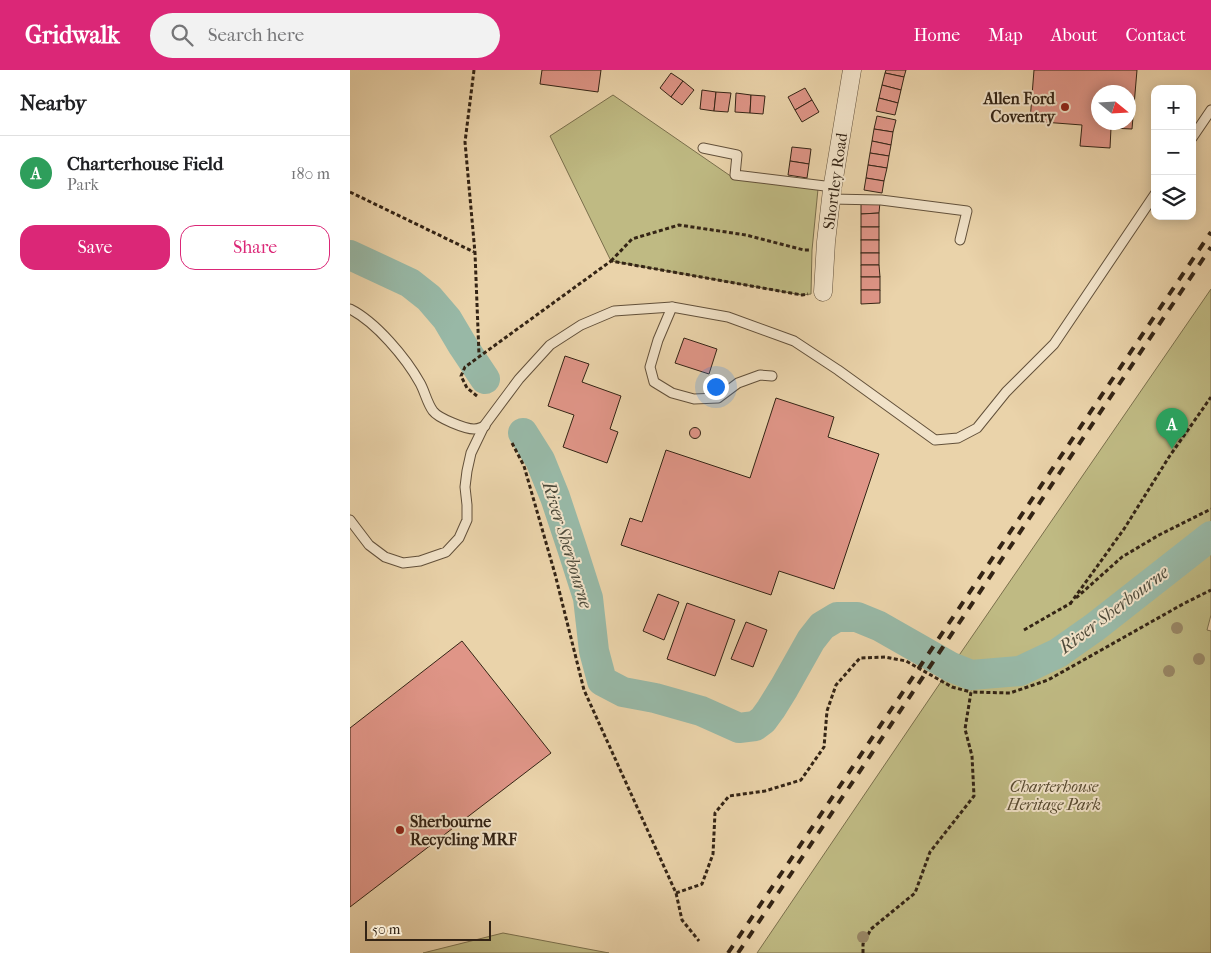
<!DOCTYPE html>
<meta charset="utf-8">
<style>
body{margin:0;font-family:"IM FELL French Canon",serif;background:#f2f2f2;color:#202124}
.controls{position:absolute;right:15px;top:15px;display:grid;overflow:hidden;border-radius:10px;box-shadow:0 2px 12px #0003}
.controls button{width:45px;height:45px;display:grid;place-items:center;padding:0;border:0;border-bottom:1px solid #e0e0e0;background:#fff;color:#202124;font:25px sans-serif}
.compass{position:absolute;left:741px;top:15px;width:45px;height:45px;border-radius:50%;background:#fff;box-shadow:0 2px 12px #0003;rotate:108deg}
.scale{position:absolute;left:15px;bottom:12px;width:126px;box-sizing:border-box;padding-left:5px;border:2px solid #342415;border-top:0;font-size:14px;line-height:18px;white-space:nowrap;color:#342415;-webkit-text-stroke:4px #f1e2c8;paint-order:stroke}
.you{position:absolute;left:365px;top:316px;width:18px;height:18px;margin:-12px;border:4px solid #fff;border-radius:50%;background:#1a73e8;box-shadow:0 0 0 8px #1a73e833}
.badge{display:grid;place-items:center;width:32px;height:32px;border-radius:50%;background:#db2777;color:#fff;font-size:16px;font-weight:700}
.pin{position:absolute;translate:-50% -41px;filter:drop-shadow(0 1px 2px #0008)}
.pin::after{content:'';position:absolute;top:26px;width:18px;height:15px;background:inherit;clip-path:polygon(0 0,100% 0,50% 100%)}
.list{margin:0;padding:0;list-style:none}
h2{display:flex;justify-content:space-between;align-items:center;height:65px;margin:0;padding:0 20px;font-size:21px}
h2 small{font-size:16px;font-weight:400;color:#757577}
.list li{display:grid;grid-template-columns:32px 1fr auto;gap:15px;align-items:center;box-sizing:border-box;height:75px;padding:0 20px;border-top:1px solid #e0e0e0}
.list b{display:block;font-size:19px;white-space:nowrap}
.list p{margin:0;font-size:16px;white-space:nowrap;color:#757577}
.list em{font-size:16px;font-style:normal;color:#757577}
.actions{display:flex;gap:10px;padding:15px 20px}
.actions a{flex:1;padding:11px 0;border:1px solid #db2777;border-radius:15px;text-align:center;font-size:18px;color:#db2777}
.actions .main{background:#db2777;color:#fff}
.icon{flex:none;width:28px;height:28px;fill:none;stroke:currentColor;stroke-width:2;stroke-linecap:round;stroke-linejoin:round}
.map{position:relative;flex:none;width:861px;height:883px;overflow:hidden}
header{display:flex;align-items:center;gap:30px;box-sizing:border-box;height:70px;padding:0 25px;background:#db2777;color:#fff}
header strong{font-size:24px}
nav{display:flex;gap:28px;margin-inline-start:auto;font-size:18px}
.search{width:350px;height:45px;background:#f2f2f2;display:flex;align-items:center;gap:12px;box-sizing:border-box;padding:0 18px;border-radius:28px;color:#757577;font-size:19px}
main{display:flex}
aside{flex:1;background:#fff}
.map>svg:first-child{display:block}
</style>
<header>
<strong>Gridwalk</strong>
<div class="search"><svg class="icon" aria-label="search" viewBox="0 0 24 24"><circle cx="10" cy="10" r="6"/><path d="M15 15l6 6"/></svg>Search here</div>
<nav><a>Home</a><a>Map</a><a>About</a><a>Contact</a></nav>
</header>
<main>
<aside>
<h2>Nearby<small></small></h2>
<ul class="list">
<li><span class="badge" style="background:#2e9e5b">A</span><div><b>Charterhouse Field</b><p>Park</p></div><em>180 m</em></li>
</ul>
<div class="actions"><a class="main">Save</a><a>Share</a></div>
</aside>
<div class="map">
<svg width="861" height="883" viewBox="0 0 861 883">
<rect width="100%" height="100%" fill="#ead3aa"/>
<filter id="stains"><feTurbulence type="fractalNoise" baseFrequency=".004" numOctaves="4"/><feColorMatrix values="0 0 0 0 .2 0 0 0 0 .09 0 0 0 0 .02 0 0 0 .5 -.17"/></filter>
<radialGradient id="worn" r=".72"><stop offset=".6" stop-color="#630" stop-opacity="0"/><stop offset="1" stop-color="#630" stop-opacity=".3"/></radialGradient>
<g fill="#bfba83" stroke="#7a6f4c">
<path d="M263,25L382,107L468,119L462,180L461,224L452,225L261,191L200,66Z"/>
<path d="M861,219V545L857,560L861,561V883H407L601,597Z"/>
<path d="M153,863L259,883H73Z"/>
</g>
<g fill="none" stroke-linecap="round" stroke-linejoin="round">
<g stroke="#98b8a6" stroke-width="30">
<path d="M0,185L60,213L79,228L97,249L113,276L135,309"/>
<path d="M173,363L190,390L205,427L222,478L238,528L244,581L252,611L273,622L305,628L351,641L389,658L405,656L413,650L421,639L434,618L461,570L472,556L487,547H507L529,556L601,597L621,605L670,601L708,583L745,557L861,466"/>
</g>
</g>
<g fill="#df9587" stroke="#342415" fill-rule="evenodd">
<path d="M192,0H251L248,22L190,14Z"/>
<path d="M536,0H556L554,7L535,3Z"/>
<path d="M684,0H787L782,59L761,58L760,78L730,76L732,55L680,51ZM748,22H778V52H748Z"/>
<path d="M321,3L333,11L321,27L310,18Z"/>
<path d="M535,3L554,7L551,20L532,15Z"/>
<path d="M333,11L344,20L332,35L321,27Z"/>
<path d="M532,15L551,20L548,33L529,28Z"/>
<path d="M455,18L462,30L445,40L438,27Z"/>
<path d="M352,20L366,22L364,41L350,39Z"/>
<path d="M366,22L381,23L378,42L364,41Z"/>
<path d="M386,23L401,25L400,43L385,42Z"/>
<path d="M401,25L415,26L413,44L400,43Z"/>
<path d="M529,28L548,33L545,45L526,41Z"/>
<path d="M462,30L469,42L452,52L445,40Z"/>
<path d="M527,46L546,50L543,62L524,59Z"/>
<path d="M524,59L543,62L541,75L522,71Z"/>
<path d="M522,71L541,75L539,86L520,83Z"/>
<path d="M442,77L461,79L459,94L440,91Z"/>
<path d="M520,83L539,86L537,98L518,95Z"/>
<path d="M440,91L459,94L457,108L438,105Z"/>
<path d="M518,95L537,98L534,111L516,108Z"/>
<path d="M516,108L534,111L532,123L514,120Z"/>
<path d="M511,132H530L529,143L511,144Z"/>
<path d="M529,143V157H511V144Z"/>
<rect x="511" y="157" width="18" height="13"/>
<rect x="511" y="170" width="18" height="13"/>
<rect x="511" y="183" width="18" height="12"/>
<path d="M511,195H529L530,207H511Z"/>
<rect x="511" y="207" width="19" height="13"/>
<path d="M511,220H530V233L511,234Z"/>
<path d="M334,268L367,279L359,304L325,293Z"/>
<path d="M215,286L239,294L232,312L271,326L260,359L268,362L257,393L213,377L224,345L198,336Z"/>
<path d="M426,328L484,347L478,367L529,384L484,519L429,501L421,525L271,475L280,448L292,452L316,380L400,408Z"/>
<circle cx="345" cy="363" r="5.5"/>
<path d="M308,524L329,532L314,570L293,561Z"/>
<path d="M337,533L385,550L365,606L317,589Z"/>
<path d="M396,552L417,560L403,597L381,589Z"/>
<path d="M112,571L201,683L0,837V658Z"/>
</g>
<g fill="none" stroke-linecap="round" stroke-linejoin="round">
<g stroke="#62503a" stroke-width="11">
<g id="service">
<path d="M842,68L861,40"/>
<path d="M353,78L387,85L385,105L483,117"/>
<path d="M481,129L531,130L617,141L610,170"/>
<path d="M322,237L308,270L300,297L304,312L322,323L344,329L368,328L388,313L410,305L422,306"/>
<path d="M0,239C26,252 56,288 70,313C75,322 77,333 83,341C88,348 115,359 124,359C128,359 132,357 135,356"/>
<path d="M0,450L19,475L35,487L53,493L70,491L96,482L109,468L117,450V435L115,417L117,401L121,383L134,356L169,309L200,275L231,255L264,241L322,237L378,247L444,271L488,300L585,370L608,368L627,358L656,322L704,274L805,124"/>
</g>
</g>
<g stroke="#62503a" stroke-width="19">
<path id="minor" d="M473,222L476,172L482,120L502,0"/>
</g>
<g stroke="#342415" stroke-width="3" stroke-dasharray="4 2.5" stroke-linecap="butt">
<path d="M124,0L115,72L125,183L129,285"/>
<path d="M0,122L124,182"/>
<path d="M261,191L282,169L329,155L396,165L454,180H460"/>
<path d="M127,326L117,318L111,306L115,297L261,191L452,225L458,224"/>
<path d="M162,373L174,396L205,504L234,620L326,823L332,850L349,871"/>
<path d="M726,528L772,487L809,465L861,439"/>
<path d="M720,534L774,459L819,387L861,327"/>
<path d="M674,560L721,533"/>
<path d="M326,823L352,814L363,784L365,743L379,726L415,721L451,710L474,677L477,641L486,615L510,588L535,587L556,591L602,617L621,622"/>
<path d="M513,883V874L521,859L565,823L580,782L624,726L622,686L615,659L621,622L660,623L698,610L833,534L861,520"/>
</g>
<use href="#service" stroke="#f1e2c8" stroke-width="9"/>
<use href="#minor" stroke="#f1e2c8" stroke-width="18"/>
<g stroke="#342415" stroke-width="4" stroke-dasharray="9 9" stroke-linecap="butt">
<path d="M378,883L861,162"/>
<path d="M388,883L861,177"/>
</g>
</g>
<g fill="#998867">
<circle cx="827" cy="558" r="6"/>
<circle cx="849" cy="589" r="6"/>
<circle cx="819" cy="601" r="6"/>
<circle cx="513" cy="867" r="6"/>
</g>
<g fill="#8f2418" stroke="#f1e2c8" stroke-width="2">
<circle cx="715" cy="37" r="5"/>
<circle cx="50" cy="760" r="5"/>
</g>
<g text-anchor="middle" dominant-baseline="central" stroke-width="4" stroke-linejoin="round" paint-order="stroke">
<g font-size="16" font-weight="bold" fill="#342415" stroke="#f1e2c8" text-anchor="end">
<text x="705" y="28">Allen Ford<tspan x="705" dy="18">Coventry</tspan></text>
<text x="60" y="751" text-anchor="start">Sherbourne<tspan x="60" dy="18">Recycling MRF</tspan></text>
</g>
<g font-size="16" fill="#342415" stroke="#f1e2c8">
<text transform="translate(485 111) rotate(-82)">Shortley Road</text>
</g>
<g font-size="16" font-style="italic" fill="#574a30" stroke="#f1e2c8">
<text x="704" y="716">Charterhouse<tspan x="704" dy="18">Heritage Park</tspan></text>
</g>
<g font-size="18" font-style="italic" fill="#4d4939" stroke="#f1e2c8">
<text transform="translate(217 475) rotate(73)">River Sherbourne</text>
<text transform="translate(764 540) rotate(-37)">River Sherbourne</text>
</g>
</g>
<rect width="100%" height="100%" filter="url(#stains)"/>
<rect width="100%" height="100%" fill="url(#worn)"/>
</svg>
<div class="controls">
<button>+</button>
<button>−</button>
<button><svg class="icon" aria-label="layers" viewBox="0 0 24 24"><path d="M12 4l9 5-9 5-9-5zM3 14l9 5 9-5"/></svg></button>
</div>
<svg class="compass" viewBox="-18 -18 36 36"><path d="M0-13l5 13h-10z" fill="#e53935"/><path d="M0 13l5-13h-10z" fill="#757577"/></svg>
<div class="scale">50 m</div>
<div class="you"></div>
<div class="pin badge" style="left:822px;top:379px;background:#2e9e5b">A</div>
</div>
</main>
